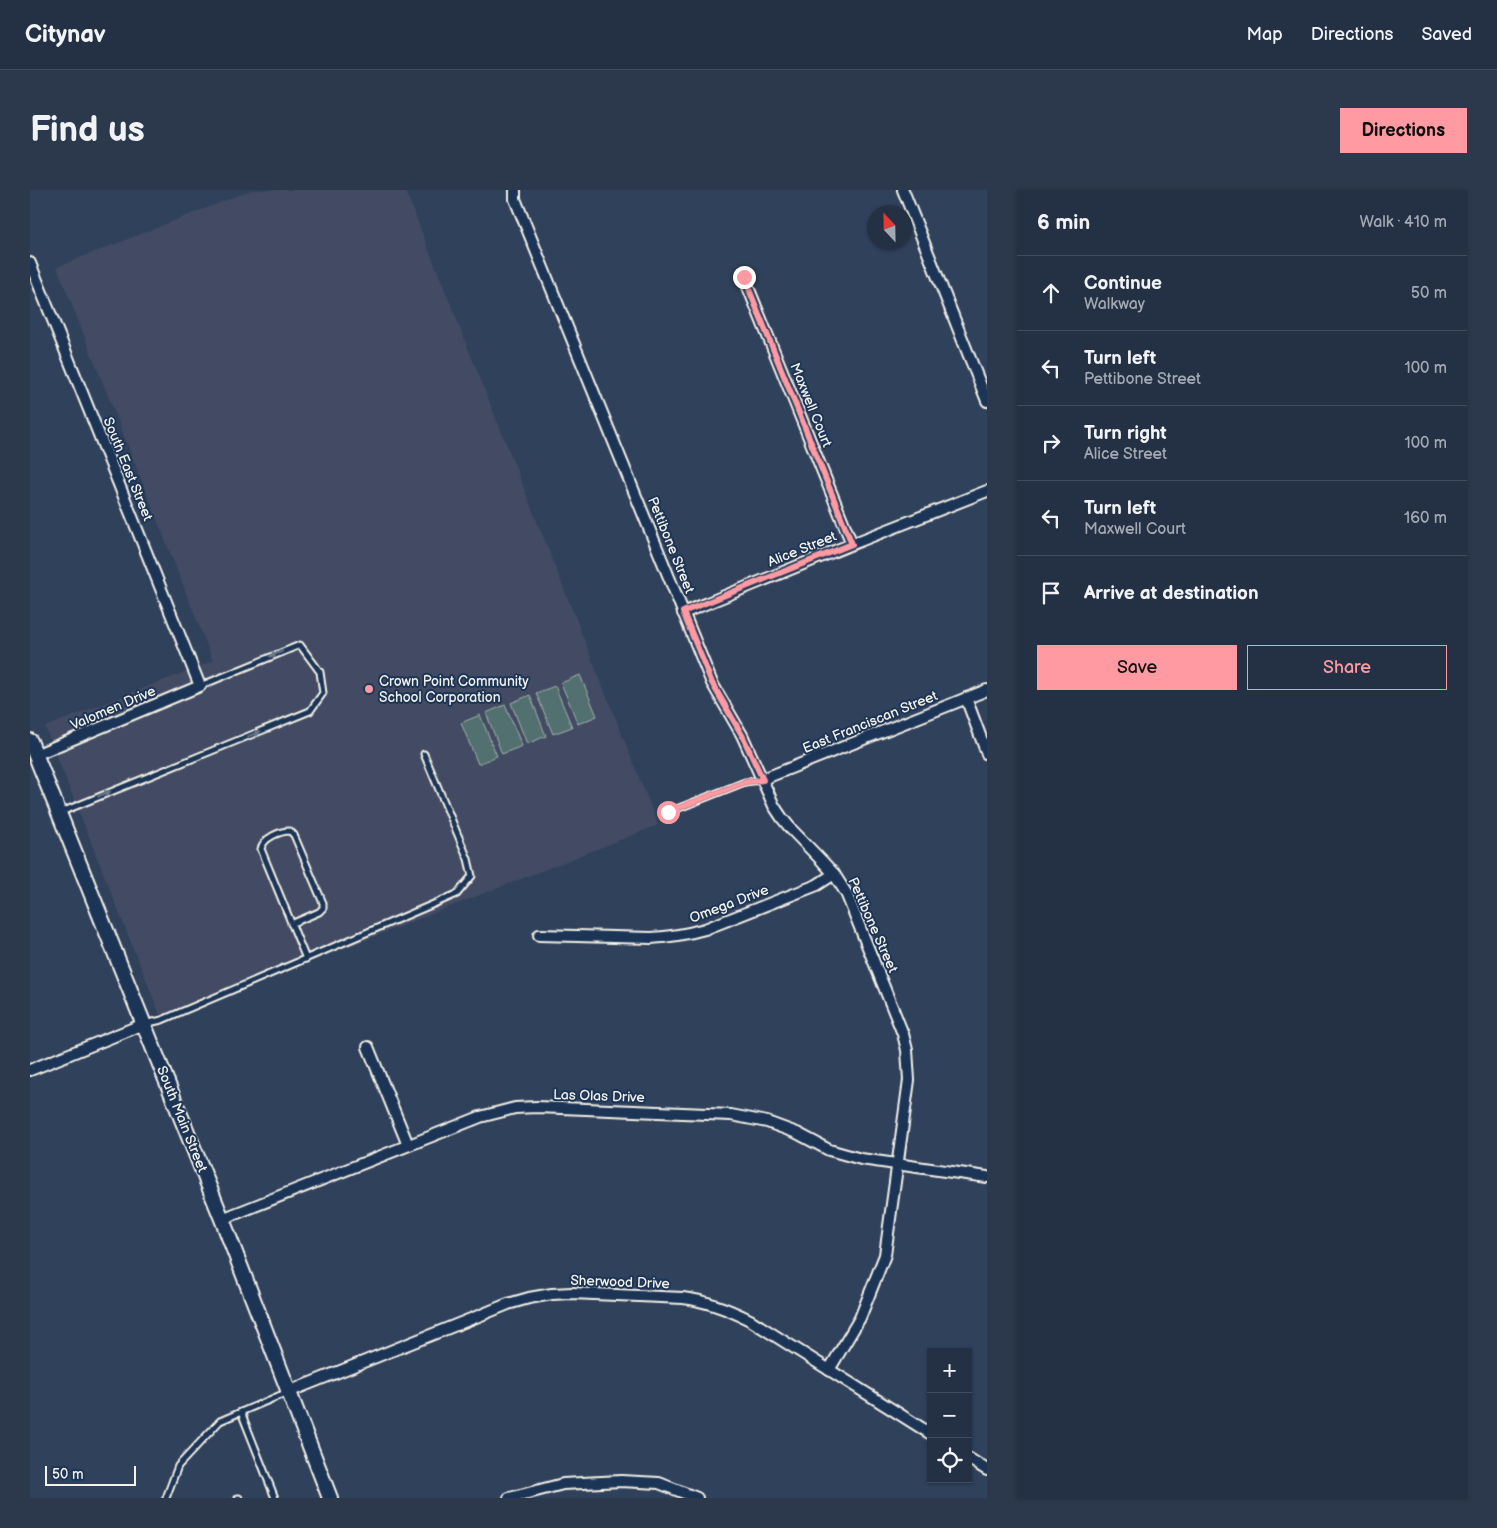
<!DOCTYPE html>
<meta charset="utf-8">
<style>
body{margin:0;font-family:"Balsamiq Sans",sans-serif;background:#2c394c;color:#f1f3f6}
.controls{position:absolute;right:15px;bottom:15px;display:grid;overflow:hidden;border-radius:0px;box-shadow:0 1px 4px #0004}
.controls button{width:45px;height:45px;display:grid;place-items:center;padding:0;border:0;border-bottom:1px solid #414c5e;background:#243145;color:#f1f3f6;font:25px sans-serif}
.compass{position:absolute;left:837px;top:15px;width:45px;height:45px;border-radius:50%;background:#243145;box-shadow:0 1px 4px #0004;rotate:338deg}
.scale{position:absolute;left:15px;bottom:12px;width:91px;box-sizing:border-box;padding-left:5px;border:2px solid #f4f1e8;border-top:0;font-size:14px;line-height:18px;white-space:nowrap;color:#f4f1e8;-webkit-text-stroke:4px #1d3557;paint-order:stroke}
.stop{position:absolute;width:15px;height:15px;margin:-11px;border:4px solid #ff9aa2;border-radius:50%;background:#fff}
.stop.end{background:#ff9aa2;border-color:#fff;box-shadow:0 1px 5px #0008}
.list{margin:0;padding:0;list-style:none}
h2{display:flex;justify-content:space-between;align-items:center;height:65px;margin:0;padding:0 20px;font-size:21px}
h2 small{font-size:16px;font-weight:400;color:#a3a9b3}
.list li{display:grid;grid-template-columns:32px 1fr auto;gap:15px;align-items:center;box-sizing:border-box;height:75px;padding:0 20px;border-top:1px solid #414c5e}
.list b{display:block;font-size:19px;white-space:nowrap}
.list p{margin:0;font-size:16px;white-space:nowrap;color:#a3a9b3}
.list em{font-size:16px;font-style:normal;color:#a3a9b3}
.actions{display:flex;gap:10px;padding:15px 20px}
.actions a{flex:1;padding:11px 0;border:1px solid #ff9aa2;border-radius:0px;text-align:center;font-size:18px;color:#ff9aa2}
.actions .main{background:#ff9aa2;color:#111}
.icon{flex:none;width:28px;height:28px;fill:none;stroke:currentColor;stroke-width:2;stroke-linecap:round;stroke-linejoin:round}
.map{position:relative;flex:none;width:957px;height:1308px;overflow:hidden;border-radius:0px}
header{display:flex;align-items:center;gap:30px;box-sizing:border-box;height:70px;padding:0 25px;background:#243145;border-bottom:1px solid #414c5e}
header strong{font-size:24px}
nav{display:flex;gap:28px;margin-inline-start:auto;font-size:18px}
.intro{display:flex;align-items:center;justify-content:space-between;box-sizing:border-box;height:120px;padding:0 30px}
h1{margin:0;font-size:35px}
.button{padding:12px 22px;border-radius:0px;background:#ff9aa2;color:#111;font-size:18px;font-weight:700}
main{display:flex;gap:30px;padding:0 30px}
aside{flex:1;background:#243145;border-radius:0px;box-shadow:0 1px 4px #0004}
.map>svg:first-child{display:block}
</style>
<header>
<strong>Citynav</strong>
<nav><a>Map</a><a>Directions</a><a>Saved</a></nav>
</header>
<div class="intro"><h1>Find us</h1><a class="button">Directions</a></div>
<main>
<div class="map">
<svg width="957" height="1308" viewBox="0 0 957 1308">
<rect width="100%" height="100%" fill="#30415c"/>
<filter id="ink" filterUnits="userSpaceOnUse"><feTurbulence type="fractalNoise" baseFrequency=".02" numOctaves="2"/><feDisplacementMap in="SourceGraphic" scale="10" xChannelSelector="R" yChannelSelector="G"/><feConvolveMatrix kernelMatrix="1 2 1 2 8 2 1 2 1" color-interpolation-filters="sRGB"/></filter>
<g filter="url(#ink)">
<path fill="#424c63" d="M222,0H375L628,635L132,830L15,537L183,471L27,77Z"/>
<g fill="#53706f" stroke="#a4b0ac">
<path d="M550,485L567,526L548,534L531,493Z"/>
<path d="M525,496L542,537L523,544L506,503Z"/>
<path d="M500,505L516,546L497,554L481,513Z"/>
<path d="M475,515L492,556L472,564L456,523Z"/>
<path d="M450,525L467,566L448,574L431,533Z"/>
</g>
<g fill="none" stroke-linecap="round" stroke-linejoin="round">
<g stroke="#f4f1e8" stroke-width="9">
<g id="lane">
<path d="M639,622L715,592L732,590"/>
<path d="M29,623L280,521L293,503L290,482L270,455L170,496"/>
<path d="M261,734L289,722L293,718V713L264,645L260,641C250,641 233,648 231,659L276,769"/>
<path d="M114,834L132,830L427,704L442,686L438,669L394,564"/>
<path d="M211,1222L245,1308"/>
<path d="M136,1308L148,1276L190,1231L258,1202"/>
<path d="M208,1308H209"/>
</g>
</g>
<g stroke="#f4f1e8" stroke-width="14">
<g id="street">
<path d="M485,0V9L682,493L712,545L744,616L752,628L761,639L792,671L804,684L816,703L873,844L877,860L879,890L855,1065L830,1128L799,1180"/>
<path d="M873,0L957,211"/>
<path d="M0,73L170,496L5,565"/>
<path d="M714,87L822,354"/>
<path d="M653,423L822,354L957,301"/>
<path d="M936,508L957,564"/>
<path d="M733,589L957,500"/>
<path d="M509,745L621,748C639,747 657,744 675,739L787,695L804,684"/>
<path d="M338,857L378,955"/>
<path d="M0,880L114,834"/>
<path d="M192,1029L450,927L485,918L507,917L701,925L737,932L767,943L799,960L831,969L957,987"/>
<path d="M258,1202L456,1123L478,1114L499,1108L522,1104L542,1103L653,1108C678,1111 698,1119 720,1130L901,1244"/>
<path d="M938,1268L957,1280"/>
<path d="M479,1308L533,1294L591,1291L629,1293L667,1308"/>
</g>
</g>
<g stroke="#f4f1e8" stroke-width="18">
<path id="secondary" d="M0,551L192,1029L300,1308"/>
</g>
<use href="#lane" stroke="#1d3557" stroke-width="5"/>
<use href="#street" stroke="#1d3557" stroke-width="10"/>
<use href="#secondary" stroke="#1d3557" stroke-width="14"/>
</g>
<defs><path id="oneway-solid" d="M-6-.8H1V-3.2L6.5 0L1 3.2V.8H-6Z" transform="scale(1.25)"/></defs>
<g fill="#68778a">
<use href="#oneway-solid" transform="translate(246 464) rotate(158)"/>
<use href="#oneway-solid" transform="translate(224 544) rotate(-22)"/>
<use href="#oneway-solid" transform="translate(74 604) rotate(-22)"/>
</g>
</g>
<g fill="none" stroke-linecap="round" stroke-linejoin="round" filter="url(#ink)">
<path stroke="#ff9aa2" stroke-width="6" d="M638,622L715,592L733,590L712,545L682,493L653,422L822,354L714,87"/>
</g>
<circle fill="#ff9aa2" stroke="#1d3557" stroke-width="2" cx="339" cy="499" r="5"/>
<g text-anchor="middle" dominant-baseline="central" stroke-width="4" stroke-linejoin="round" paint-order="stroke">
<g font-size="14" fill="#f4f1e8" stroke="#1d3557">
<text transform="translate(781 215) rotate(68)">Maxwell Court</text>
<text transform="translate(98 279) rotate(68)">South East Street</text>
<text transform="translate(641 355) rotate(68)">Pettibone Street</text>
<text transform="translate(772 359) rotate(-22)">Alice Street</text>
<text transform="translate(83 518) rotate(-23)">Valomen Drive</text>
<text transform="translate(840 532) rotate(-22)">East Franciscan Street</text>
<text transform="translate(699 714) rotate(-21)">Omega Drive</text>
<text transform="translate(843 735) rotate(66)">Pettibone Street</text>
<text transform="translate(569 906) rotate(2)">Las Olas Drive</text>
<text transform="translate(152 929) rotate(68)">South Main Street</text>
<text transform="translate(590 1092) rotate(2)">Sherwood Drive</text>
</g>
<g font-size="14" fill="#f4f1e8" stroke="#1d3557" text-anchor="start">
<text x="349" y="491">Crown Point Community<tspan x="349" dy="16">School Corporation</tspan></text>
</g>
</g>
</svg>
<div class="controls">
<button>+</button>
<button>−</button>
<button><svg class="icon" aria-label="locate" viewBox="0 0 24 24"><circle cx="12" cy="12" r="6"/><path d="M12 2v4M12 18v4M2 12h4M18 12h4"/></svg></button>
</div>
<svg class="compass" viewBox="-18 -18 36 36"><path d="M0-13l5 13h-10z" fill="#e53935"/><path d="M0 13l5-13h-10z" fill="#a3a9b3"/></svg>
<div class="scale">50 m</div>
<div class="stop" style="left:638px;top:622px"></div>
<div class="stop end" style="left:714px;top:87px"></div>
</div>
<aside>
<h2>6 min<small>Walk · 410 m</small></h2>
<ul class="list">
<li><svg class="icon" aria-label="ahead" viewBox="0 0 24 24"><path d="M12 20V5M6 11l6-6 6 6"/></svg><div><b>Continue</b><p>Walkway</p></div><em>50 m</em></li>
<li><svg class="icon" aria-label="left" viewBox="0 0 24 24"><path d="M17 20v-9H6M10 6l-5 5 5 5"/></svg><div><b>Turn left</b><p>Pettibone Street</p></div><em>100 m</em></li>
<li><svg class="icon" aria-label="right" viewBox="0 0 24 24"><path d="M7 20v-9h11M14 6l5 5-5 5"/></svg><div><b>Turn right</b><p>Alice Street</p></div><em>100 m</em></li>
<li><svg class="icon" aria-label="left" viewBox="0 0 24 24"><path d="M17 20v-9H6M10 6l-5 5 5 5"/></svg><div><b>Turn left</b><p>Maxwell Court</p></div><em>160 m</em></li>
<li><svg class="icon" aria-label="arrive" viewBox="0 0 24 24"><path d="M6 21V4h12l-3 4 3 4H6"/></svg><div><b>Arrive at destination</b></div></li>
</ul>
<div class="actions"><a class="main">Save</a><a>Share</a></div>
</aside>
</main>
